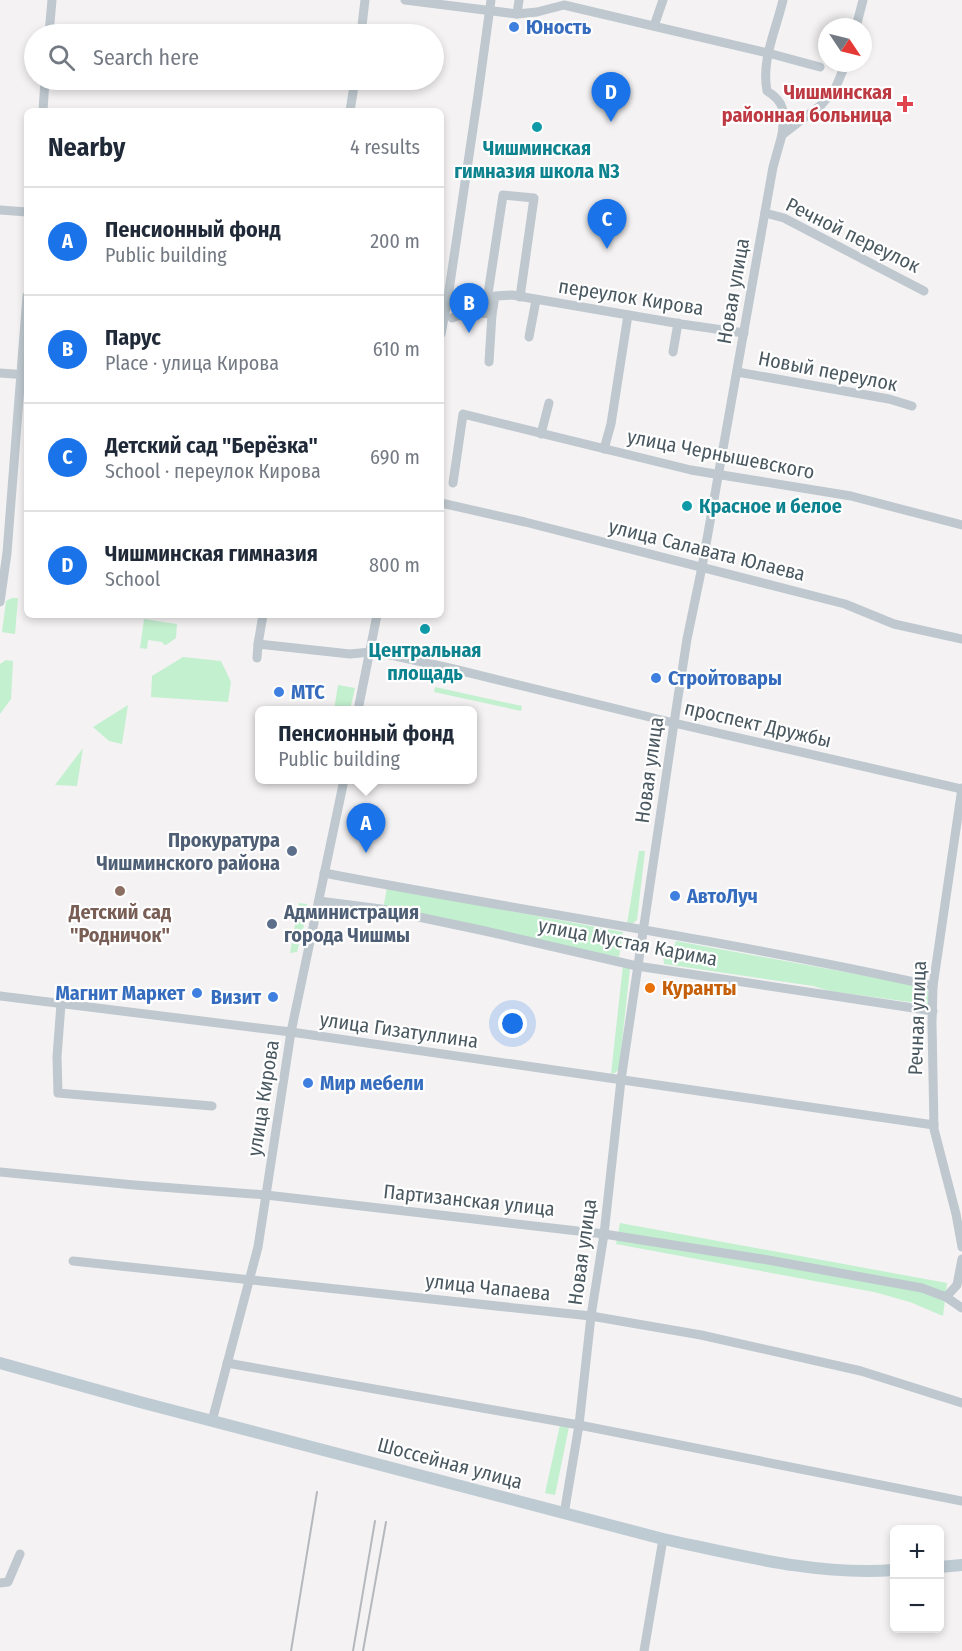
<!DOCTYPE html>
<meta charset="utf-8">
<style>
body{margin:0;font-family:"Fira Sans Condensed",sans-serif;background:#f6f6f7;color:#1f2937}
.controls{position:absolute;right:18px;bottom:18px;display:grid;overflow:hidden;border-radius:9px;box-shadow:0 3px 9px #0003}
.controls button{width:54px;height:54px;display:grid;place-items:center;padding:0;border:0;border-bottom:2px solid #e0e1e3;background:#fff;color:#1f2937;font:30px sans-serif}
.compass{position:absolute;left:818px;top:18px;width:54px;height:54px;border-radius:50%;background:#fff;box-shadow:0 3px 9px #0003;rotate:125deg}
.you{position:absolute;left:513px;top:1024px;width:21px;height:21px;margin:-15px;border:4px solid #fff;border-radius:50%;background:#1a73e8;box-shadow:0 0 0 9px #1a73e833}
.badge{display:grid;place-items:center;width:39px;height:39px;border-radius:50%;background:#1a73e8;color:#fff;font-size:20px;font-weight:700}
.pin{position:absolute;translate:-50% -50px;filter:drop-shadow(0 2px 3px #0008)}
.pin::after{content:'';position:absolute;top:32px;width:21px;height:18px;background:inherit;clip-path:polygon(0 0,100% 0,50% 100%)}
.popup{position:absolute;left:255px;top:706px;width:222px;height:78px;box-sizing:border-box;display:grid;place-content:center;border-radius:9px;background:#fff;filter:drop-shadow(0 2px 4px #0005);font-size:20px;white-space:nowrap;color:#747a83}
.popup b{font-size:22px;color:#1f2937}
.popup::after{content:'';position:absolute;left:50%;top:100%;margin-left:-12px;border:12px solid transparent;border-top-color:#fff}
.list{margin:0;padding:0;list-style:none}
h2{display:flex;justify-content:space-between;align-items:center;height:78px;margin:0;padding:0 24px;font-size:26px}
h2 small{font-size:20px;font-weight:400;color:#747a83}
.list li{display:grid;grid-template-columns:39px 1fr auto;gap:18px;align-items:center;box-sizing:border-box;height:108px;padding:0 24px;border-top:2px solid #e0e1e3}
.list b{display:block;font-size:22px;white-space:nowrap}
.list p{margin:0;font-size:20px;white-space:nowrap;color:#747a83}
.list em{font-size:20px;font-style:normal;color:#747a83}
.icon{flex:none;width:33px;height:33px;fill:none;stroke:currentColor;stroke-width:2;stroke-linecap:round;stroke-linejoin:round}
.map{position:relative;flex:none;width:962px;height:1651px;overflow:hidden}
.search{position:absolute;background:#fff;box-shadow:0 3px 9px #0003;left:24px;top:24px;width:420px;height:66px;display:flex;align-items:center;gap:15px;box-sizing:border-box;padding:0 21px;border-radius:33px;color:#747a83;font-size:22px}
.panel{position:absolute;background:#fff;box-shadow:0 3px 9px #0003;left:24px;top:108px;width:420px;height:510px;border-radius:9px}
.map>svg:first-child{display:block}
</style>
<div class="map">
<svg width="962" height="1651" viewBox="0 0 962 1651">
<rect width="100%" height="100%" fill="#f4f2f3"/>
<g fill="#c3f0cf">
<path d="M12,598H18L15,634L2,632L6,601Z"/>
<path d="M144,619L177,624L176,638L166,645L163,644L162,642L148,640L147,649L140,648Z"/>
<path d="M183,657L221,661L231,682L228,702L151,697L152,676Z"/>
<path d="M6,660L13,661L11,699L0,714V664Z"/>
<path d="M338,685L355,688L350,710H334Z"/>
<path d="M435,687L522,706L521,711L434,692Z"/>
<path d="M128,705L122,744L109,741L93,727Z"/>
<path d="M83,748L77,786L55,785Z"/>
<path d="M639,851H645L637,920L632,924H627Z"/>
<path d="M387,888L623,932L619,957L383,909Z"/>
<path d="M299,903L307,904L308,910L297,952L290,953Z"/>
<path d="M676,941L921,986L928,991L931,1005L830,991L813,986L664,964L663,956L671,957Z"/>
<path d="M623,965L629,966L630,969L619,1069L615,1073L611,1074Z"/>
<path d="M620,1223L947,1283L943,1316L910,1302L874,1292L616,1244Z"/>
<path d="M560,1425L569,1427L555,1495L545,1493Z"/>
</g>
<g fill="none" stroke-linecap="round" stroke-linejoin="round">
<g stroke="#bec8ce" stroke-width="9">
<path d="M405,0L517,14L537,12L564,5L768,53L820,67"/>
<path d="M517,14L519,0"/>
<path d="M654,26L663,0"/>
<path d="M856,27L863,0"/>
<path d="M49,34L52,0"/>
<path d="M361,34L365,0"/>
<path d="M43,111L45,80"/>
<path d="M350,111L355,80"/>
<path d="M782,135C784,115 787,103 767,91C761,60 776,30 783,0"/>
<path d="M0,210L27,212"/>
<path d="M765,213L784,218L924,291"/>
<path d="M493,307H486L503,195L534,198L520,297"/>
<path d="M452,318L466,312L492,314L495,296L512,295L681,324L744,333"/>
<path d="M441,334L448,297L478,95L491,0"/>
<path d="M529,337L536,300"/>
<path d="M673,352L678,323"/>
<path d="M489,362L492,314"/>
<path d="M737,372L889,399L912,406"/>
<path d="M0,373L27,375"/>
<path d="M541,434L549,403"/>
<path d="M604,449L611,424L628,315"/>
<path d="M453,483L463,414L691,470L851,496L962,525"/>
<path d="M441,503L525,522L845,604L894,624L962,639"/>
<path d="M0,602L7,553L27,296"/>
<path d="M258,644L263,615"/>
<path d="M257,658L258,644L350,654L371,652L391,655L458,670L674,723L962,789"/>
<path d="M358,710L377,615"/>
<path d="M962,788L933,986L932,1023L934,1129L956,1214L962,1247"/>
<path d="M324,873C527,912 731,941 933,986"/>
<path d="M319,901L381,909L485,931L637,966L933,1011"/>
<path d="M0,996L291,1032L934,1125"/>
<path d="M61,1004L57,1057L58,1093L212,1106"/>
<path d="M0,1172L134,1185L266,1195L604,1234L768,1260L922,1288L946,1297L962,1308"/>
<path d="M73,1261L591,1316L701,1335L861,1371L962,1403"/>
<path d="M946,1297L957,1285L962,1259"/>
<path d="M227,1363L579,1425L962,1501"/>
<path d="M212,1421L258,1247L291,1032L344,780"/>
<path d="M564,1514L579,1425L591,1316L604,1234L621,1080L674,723L687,639L702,567L773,167L782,135L821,105L835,89L846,63"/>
<path d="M0,1583L8,1582L20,1554"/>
<path d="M644,1651L663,1539"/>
</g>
<g stroke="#bfcbd3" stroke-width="12">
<path d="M0,1363L140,1402L663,1539C739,1555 817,1576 894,1570"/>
<path d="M940,1567L962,1565"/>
</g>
<g stroke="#b5b8bc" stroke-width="2">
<path d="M291,1651L317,1492"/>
<path d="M353,1651L375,1521"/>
<path d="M363,1651L386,1522"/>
</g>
</g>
<g fill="#3f7fe0" stroke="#fff" stroke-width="2">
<circle cx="514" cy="27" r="6"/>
<circle cx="656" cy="678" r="6"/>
<circle cx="279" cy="692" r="6"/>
<circle cx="675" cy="896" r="6"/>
<circle cx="197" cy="993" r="6"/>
<circle cx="273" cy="997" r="6"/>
<circle cx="308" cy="1083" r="6"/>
</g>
<path fill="#e0444e" stroke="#fff" stroke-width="2" d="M902 95h6v6h6v6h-6v6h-6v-6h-6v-6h6z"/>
<g fill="#0f9aa8" stroke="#fff" stroke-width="2">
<circle cx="537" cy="127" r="6"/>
<circle cx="687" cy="506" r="6"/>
<circle cx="425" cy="629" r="6"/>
</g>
<g fill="#5c6f8a" stroke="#fff" stroke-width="2">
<circle cx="292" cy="851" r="6"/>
<circle cx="272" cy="924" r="6"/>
</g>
<circle fill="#8d6e63" stroke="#fff" stroke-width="2" cx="120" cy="891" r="6"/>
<circle fill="#e8710a" stroke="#fff" stroke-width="2" cx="650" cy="988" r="6"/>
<g text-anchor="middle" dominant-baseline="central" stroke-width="4.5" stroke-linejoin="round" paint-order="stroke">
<g font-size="20" font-weight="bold" fill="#366cbe" stroke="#fff" text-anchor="start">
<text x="526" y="27">Юность</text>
<text x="668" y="678">Стройтовары</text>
<text x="291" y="692">МТС</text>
<text x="687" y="896">АвтоЛуч</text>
<text x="185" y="993" text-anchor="end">Магнит Маркет</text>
<text x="261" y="997" text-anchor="end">Визит</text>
<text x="320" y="1083">Мир мебели</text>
</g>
<g font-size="20" font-weight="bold" fill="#be3a42" stroke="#fff" text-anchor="end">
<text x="892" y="92">Чишминская<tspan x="892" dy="23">районная больница</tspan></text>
</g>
<g font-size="20" font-weight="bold" fill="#0d838f" stroke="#fff">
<text x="537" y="148">Чишминская<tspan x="537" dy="23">гимназия школа N3</tspan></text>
<text x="699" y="506" text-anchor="start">Красное и белое</text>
<text x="425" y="650">Центральная<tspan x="425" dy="23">площадь</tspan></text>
</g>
<g font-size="20" fill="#4a5860" stroke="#fff">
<text transform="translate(853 235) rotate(26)">Речной переулок</text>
<text transform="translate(733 291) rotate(-80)">Новая улица</text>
<text transform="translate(631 297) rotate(9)">переулок Кирова</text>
<text transform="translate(828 371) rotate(11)">Новый переулок</text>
<text transform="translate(721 454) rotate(11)">улица Чернышевского</text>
<text transform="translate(707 550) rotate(14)">улица Салавата Юлаева</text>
<text transform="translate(758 724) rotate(13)">проспект Дружбы</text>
<text transform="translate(649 770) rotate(-82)">Новая улица</text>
<text transform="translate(628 942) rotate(11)">улица Мустая Карима</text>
<text transform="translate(917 1018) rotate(-88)">Речная улица</text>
<text transform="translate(399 1030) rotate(8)">улица Гизатуллина</text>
<text transform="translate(263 1098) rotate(-81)">улица Кирова</text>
<text transform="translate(469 1200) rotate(6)">Партизанская улица</text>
<text transform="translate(582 1252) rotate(-82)">Новая улица</text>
<text transform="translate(488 1287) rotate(6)">улица Чапаева</text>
<text transform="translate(450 1463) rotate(15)">Шоссейная улица</text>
</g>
<g font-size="20" font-weight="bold" fill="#4e5e75" stroke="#fff" text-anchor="end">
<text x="280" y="840">Прокуратура<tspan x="280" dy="23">Чишминского района</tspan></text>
<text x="284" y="912" text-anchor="start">Администрация<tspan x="284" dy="23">города Чишмы</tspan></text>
</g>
<g font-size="20" font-weight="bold" fill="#785e54" stroke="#fff">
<text x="120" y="912">Детский сад<tspan x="120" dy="23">"Родничок"</tspan></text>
</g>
<g font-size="20" font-weight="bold" fill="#c56008" stroke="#fff" text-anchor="start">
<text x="662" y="988">Куранты</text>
</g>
</g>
</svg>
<div class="controls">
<button>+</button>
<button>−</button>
</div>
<svg class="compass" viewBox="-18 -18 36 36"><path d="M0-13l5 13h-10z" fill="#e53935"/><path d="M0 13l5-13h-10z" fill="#747a83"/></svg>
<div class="you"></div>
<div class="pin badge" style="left:366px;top:853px">A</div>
<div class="popup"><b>Пенсионный фонд</b>Public building</div>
<div class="pin badge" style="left:469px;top:333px">B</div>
<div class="pin badge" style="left:607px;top:249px">C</div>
<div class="pin badge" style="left:611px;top:122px">D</div>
<div class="search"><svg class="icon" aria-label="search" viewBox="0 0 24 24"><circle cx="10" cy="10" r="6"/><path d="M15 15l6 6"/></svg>Search here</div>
<section class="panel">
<h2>Nearby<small>4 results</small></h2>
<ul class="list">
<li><span class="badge">A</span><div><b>Пенсионный фонд</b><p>Public building</p></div><em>200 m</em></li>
<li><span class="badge">B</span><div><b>Парус</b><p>Place · улица Кирова</p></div><em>610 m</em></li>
<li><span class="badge">C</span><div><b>Детский сад &quot;Берёзка&quot;</b><p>School · переулок Кирова</p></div><em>690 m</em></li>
<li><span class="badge">D</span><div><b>Чишминская гимназия</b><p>School</p></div><em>800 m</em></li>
</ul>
</section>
</div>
